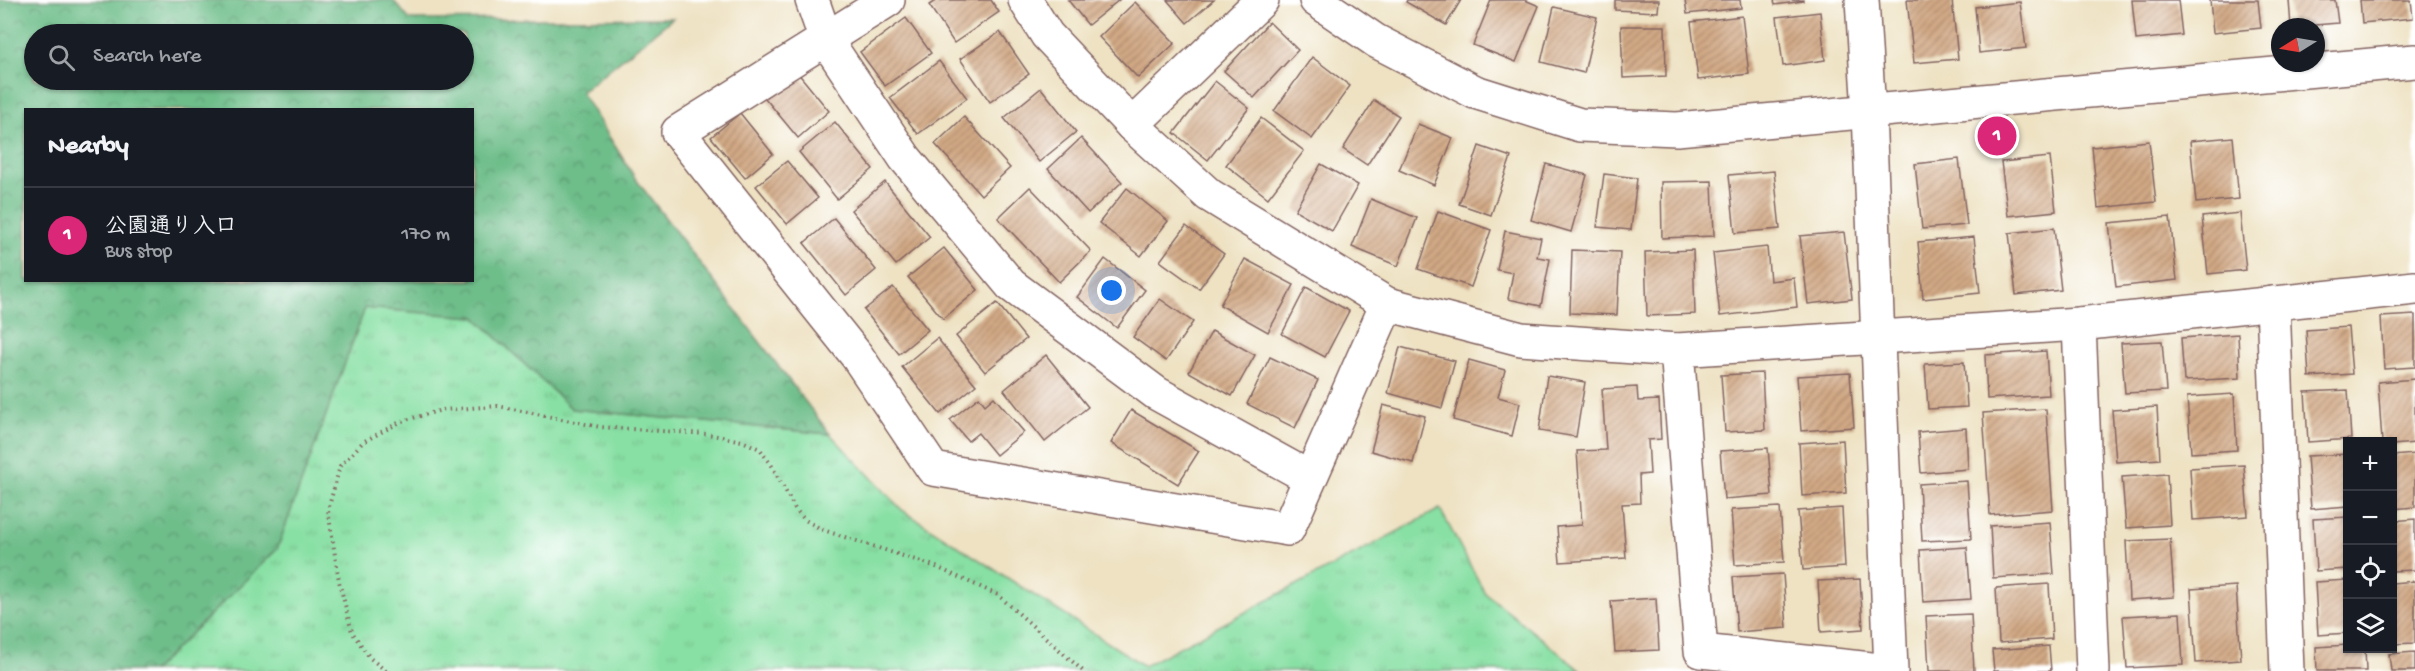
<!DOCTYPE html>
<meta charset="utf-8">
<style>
body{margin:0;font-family:"Gochi Hand","Klee One",sans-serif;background:#242831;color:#f1f3f6}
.controls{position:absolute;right:18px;bottom:18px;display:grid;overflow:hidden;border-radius:0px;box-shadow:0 2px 4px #0004}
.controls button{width:54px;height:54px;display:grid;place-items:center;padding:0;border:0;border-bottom:2px solid #363941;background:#171b24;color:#f1f3f6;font:30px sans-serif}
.compass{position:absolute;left:2271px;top:18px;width:54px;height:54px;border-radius:50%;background:#171b24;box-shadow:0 2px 4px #0004;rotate:259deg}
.you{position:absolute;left:1112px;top:291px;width:21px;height:21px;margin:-15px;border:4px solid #fff;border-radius:50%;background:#1a73e8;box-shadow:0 0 0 9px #1a73e833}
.badge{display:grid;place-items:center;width:39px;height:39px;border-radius:50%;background:#db2777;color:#fff;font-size:20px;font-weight:700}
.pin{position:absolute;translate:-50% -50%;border:3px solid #fff;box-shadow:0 2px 6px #0006}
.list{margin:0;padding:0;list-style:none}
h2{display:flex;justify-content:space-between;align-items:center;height:78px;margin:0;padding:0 24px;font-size:26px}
h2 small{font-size:20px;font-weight:400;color:#9ea1a6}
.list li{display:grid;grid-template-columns:39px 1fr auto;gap:18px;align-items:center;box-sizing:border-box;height:96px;padding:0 24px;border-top:2px solid #363941}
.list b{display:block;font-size:22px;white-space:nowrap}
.list p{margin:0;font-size:20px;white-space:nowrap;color:#9ea1a6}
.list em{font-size:20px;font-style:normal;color:#9ea1a6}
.icon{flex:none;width:33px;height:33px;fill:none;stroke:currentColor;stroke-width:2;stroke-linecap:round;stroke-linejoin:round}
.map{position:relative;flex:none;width:2415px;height:671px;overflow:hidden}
.search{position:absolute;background:#171b24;box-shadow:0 2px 4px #0004;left:24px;top:24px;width:450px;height:66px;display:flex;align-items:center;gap:15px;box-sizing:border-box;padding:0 21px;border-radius:33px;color:#9ea1a6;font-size:22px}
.panel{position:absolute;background:#171b24;box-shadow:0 2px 4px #0004;left:24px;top:108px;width:450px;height:174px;border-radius:0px}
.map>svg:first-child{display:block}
</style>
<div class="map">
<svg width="2415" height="671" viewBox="0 0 2415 671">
<defs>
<pattern id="grass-tufts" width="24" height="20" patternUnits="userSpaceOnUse" patternTransform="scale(1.5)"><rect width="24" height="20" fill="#88e0a4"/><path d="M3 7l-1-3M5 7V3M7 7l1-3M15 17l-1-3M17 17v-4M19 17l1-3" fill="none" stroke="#77c08d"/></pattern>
<pattern id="forest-crowns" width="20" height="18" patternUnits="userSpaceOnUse" patternTransform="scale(1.5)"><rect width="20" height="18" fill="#6ebe8a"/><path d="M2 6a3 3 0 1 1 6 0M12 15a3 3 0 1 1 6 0" fill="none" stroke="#5c9a71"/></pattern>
<pattern id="building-hatch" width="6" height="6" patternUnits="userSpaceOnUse" patternTransform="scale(1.5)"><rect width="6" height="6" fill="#d1a985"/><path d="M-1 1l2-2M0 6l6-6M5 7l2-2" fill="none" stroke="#ac896d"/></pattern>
</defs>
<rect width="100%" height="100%" fill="#fff"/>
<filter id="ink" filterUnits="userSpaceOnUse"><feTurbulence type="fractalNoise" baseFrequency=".0167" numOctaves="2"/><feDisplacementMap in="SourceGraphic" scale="12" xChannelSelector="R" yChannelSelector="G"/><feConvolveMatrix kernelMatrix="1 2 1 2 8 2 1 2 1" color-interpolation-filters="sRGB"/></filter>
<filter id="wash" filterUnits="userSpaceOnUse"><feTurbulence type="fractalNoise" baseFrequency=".008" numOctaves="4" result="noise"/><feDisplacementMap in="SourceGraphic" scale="24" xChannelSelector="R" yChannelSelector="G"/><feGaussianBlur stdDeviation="1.35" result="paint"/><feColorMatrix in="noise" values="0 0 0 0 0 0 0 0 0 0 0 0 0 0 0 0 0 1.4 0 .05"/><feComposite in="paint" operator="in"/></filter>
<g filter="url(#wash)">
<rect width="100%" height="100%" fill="#eee2c3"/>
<path fill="url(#grass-tufts)" stroke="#698068" stroke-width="1.5" d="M365,308L475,317L572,409L830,434L902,510L1144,666L1440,509L1485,593L1581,671H153L277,549Z"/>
<path fill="url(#forest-crowns)" stroke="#5c6e5a" stroke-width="1.5" fill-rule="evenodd" d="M0,0H393L410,20L673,18L581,92L635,178L830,434L572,409L475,317L365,308L277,549L153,671H0ZM34,34H464V80H34ZM26,110H472V280H26Z"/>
<g id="blocks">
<g fill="url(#building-hatch)">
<path d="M937,0H991L999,12L954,43L929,5Z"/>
<path d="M1068,0H1119L1088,25Z"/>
<path d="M1167,0H1214L1187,23Z"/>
<path d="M1407,0H1461L1446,25L1406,2Z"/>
<path d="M1491,0H1525L1539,6L1516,62L1473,45Z"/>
<path d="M1615,0H1659L1658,12L1615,10Z"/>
<path d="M1685,0H1740L1741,8L1687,14Z"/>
<path d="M1774,0H1803V1L1775,5Z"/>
<path d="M1907,0H1952L1958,59L1914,63Z"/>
<path d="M2132,0H2178L2182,35L2136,40Z"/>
<path d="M2210,0H2258L2261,28L2213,33Z"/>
<path d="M2289,0H2335L2338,23L2291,27Z"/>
<path d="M2360,0H2411L2413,18L2362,23Z"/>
<path d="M1135,2L1175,43L1138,78L1099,37Z"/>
<path d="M2020,2L2026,48L1979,53L1975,7Z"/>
<path d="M1554,7L1597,17L1584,73L1541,62Z"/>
<path d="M1820,12L1825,60L1783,66L1777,17Z"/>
<path d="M1742,16L1749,74L1698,80L1691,22Z"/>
<path d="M906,18L931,53L885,86L860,52Z"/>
<path d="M1269,22L1298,50L1254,98L1224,71Z"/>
<path d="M1621,26H1665L1666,76L1623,78Z"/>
<path d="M1000,32L1029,74L990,102L960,59Z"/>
<path d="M1312,57L1350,86L1312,139L1274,111Z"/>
<path d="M939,61L967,98L918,134L890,98Z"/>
<path d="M797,72L829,111L798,138L765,98Z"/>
<path d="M1215,81L1249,108L1208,160L1174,133Z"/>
<path d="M1041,88L1076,132L1039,162L1004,118Z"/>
<path d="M1374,100L1399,116L1367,165L1343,149Z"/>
<path d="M740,113L773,154L745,178L711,137Z"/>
<path d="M964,117L1010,168L981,195L935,144Z"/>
<path d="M1261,118L1304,151L1268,198L1226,165Z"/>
<path d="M835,122L873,169L837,199L799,152Z"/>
<path d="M1418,124L1453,138L1434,185L1399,170Z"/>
<path d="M2233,137L2239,199L2196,203L2190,141Z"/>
<path d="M1081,138L1122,182L1088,213L1048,169Z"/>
<path d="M2149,141L2156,202L2098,208L2092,147Z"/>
<path d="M1479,146L1511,157L1491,215L1459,204Z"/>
<path d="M2050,157L2056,211L2008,216L2001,162Z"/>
<path d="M1959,159L1967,225L1922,229L1915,164Z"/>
<path d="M787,161L818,198L787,224L756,186Z"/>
<path d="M1321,164L1358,185L1332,231L1295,210Z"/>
<path d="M1546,164L1587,175L1571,232L1531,220Z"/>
<path d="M1774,171L1780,229L1735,233L1729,175Z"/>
<path d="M1604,174L1637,178L1631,230L1597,227Z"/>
<path d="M1712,181L1714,236L1662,238L1661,182Z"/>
<path d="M885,182L930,237L896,265L851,210Z"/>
<path d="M1030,187L1091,251L1059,282L998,218Z"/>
<path d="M1127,188L1168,221L1141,256L1099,223Z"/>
<path d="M1371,199L1417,218L1398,266L1352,247Z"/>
<path d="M1438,211L1491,230L1471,287L1418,269Z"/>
<path d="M2240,213L2246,270L2208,274L2202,217Z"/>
<path d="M2170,217L2177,280L2116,287L2109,223Z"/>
<path d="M834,218L876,270L846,295L804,243Z"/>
<path d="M1186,226L1224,254L1199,289L1160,261Z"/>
<path d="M2054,228L2061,290L2016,295L2009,233Z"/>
<path d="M1505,231L1541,238L1537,257L1550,259L1541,306L1508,299L1513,273L1497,270Z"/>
<path d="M1844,232L1852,299L1808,304L1800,236Z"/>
<path d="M1974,237L1980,293L1923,299L1918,242Z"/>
<path d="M1767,247L1770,281L1794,278L1797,307L1720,316L1713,253Z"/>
<path d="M944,248L978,290L943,319L908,277Z"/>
<path d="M1572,250L1620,252L1617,315L1570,313Z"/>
<path d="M1693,250L1695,314L1647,316L1645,252Z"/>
<path d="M1105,259L1145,290L1117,328L1077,297Z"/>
<path d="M1245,259L1294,285L1268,332L1220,305Z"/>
<path d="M893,287L928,330L899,354L864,310Z"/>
<path d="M1306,287L1349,311L1325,357L1282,334Z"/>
<path d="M1160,299L1193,322L1166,361L1133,337Z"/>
<path d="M997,303L1026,339L985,372L956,336Z"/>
<path d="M2415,315V367L2384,369L2381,317Z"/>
<path d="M2348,327L2352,374L2309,377L2306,330Z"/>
<path d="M1212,331L1255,355L1232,396L1189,372Z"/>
<path d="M2238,334L2240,378L2184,381L2181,338Z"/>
<path d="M937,338L976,385L940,414L902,367Z"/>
<path d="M2162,341L2166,391L2125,393L2121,343Z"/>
<path d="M1400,347L1455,361L1442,408L1388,393Z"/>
<path d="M2046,351L2049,395L1987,399L1985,355Z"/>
<path d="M1046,355L1088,407L1045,442L1004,390Z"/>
<path d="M1270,357L1318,380L1295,428L1247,404Z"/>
<path d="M1469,360L1505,370L1498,397L1520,403L1512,436L1453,420Z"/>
<path d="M1964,362L1967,407L1928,409L1925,364Z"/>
<path d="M1762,373L1765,430L1725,432L1721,375Z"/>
<path d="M1850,373L1854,427L1801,431L1797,376Z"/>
<path d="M1547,376L1585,382L1576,437L1539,431Z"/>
<path d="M2415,379V443L2392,445V442H2382L2378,382Z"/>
<path d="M1637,387L1638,401L1659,400L1661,439L1648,440L1650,474L1639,475L1640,503L1622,504L1626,558L1560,562L1557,527L1582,525L1577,451L1606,450L1602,389Z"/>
<path d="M2348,390L2351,439L2308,442L2305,392Z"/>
<path d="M2234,394L2237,450L2191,453L2187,397Z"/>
<path d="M979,397L985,405L994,397L1024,432L996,455L978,433L968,441L950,420Z"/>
<path d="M1383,405L1425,416L1413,463L1371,451Z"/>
<path d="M2157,407L2160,459L2116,462L2112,410Z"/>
<path d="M2046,409L2053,510L1990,515L1983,413Z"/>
<path d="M1131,410L1199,451L1178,484L1111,443Z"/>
<path d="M1966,428L1968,469L1921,473L1918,432Z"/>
<path d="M1843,440L1846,493L1802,496L1799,443Z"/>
<path d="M1768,448L1772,495L1724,499L1720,451Z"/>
<path d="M2348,454V506L2311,509L2307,456Z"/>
<path d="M2415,454V507L2392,509V456Z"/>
<path d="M2244,465L2248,516L2193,520L2190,468Z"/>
<path d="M2167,474L2170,525L2126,528L2122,477Z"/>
<path d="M1967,481L1971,539L1922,541L1919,484Z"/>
<path d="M1780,507L1784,562L1735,565L1731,510Z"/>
<path d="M1842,508L1845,567L1803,570L1798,511Z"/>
<path d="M2348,517V569L2316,571L2313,519Z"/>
<path d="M2415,519V570L2392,571V521Z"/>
<path d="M2050,522L2054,574L1993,578L1990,526Z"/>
<path d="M2170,539L2174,597L2129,600L2126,541Z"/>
<path d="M1967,547L1971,599L1923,602L1920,550Z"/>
<path d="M1783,574L1787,628L1737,632L1733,577Z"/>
<path d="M1860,579L1863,629L1821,632L1818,581Z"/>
<path d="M2348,580V633L2318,635L2315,582Z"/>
<path d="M2415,581V643L2392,644V583Z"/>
<path d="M2049,584L2052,639L1999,643L1996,588Z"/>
<path d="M2236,586L2241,660L2196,663L2191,589Z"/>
<path d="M1656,598L1659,650L1615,652L1611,601Z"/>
<path d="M2180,613L2183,665L2127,668L2123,616Z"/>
<path d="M1971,614L1974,671H1929L1926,616Z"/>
<path d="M2348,645V648H2365L2366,671H2317L2316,647Z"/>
<path d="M2049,646L2051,671H1994L1992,650Z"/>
<path d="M2415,652V671H2391L2389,654Z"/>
</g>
</g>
</g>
<g filter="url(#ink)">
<use href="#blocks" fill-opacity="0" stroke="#836360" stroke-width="1.5"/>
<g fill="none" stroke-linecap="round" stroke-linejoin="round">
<g stroke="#836360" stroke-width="36">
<g id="minor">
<path d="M812,0L826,40L905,158L1011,285L1156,393L1310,478"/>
<path d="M888,0L678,132L857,356L933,469L1288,529L1387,304"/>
<path d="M1025,0L1047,35L1132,125L1209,195L1387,304L1521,339L1677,350L2079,324L2415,288"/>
<path d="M1316,0L1376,41L1475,92L1580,125L1677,129L2415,61"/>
<path d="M1862,0L1869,112L1891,671"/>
<path d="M1132,125L1262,0"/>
<path d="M2273,303L2287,671"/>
<path d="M2079,324L2093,671"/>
<path d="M1677,350L1701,651L1890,671"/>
</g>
</g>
<path stroke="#836360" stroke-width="4" stroke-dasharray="1.5 4.5" stroke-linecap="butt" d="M386,671L370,658L352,632L339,581L328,510L340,466L363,442L402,421L442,410L498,406L600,427L707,434L742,441L760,449L772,466L795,509L805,520L823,530L934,566L998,595L1083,671"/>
<use href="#minor" stroke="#fff" stroke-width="33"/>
</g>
</g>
</svg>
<div class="controls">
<button>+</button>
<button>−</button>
<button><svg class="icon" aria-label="locate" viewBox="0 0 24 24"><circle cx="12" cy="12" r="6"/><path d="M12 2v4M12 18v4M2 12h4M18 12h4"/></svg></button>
<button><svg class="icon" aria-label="layers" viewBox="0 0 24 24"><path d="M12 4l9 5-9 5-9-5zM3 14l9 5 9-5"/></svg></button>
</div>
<svg class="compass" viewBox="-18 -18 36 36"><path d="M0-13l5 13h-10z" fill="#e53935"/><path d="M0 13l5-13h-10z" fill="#9ea1a6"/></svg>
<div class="you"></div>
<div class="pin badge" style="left:1997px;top:136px">1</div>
<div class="search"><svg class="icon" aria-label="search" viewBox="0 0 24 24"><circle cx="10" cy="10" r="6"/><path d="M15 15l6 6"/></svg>Search here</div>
<section class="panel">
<h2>Nearby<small></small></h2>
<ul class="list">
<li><span class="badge">1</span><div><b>公園通り入口</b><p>Bus stop</p></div><em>170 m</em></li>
</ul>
</section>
</div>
